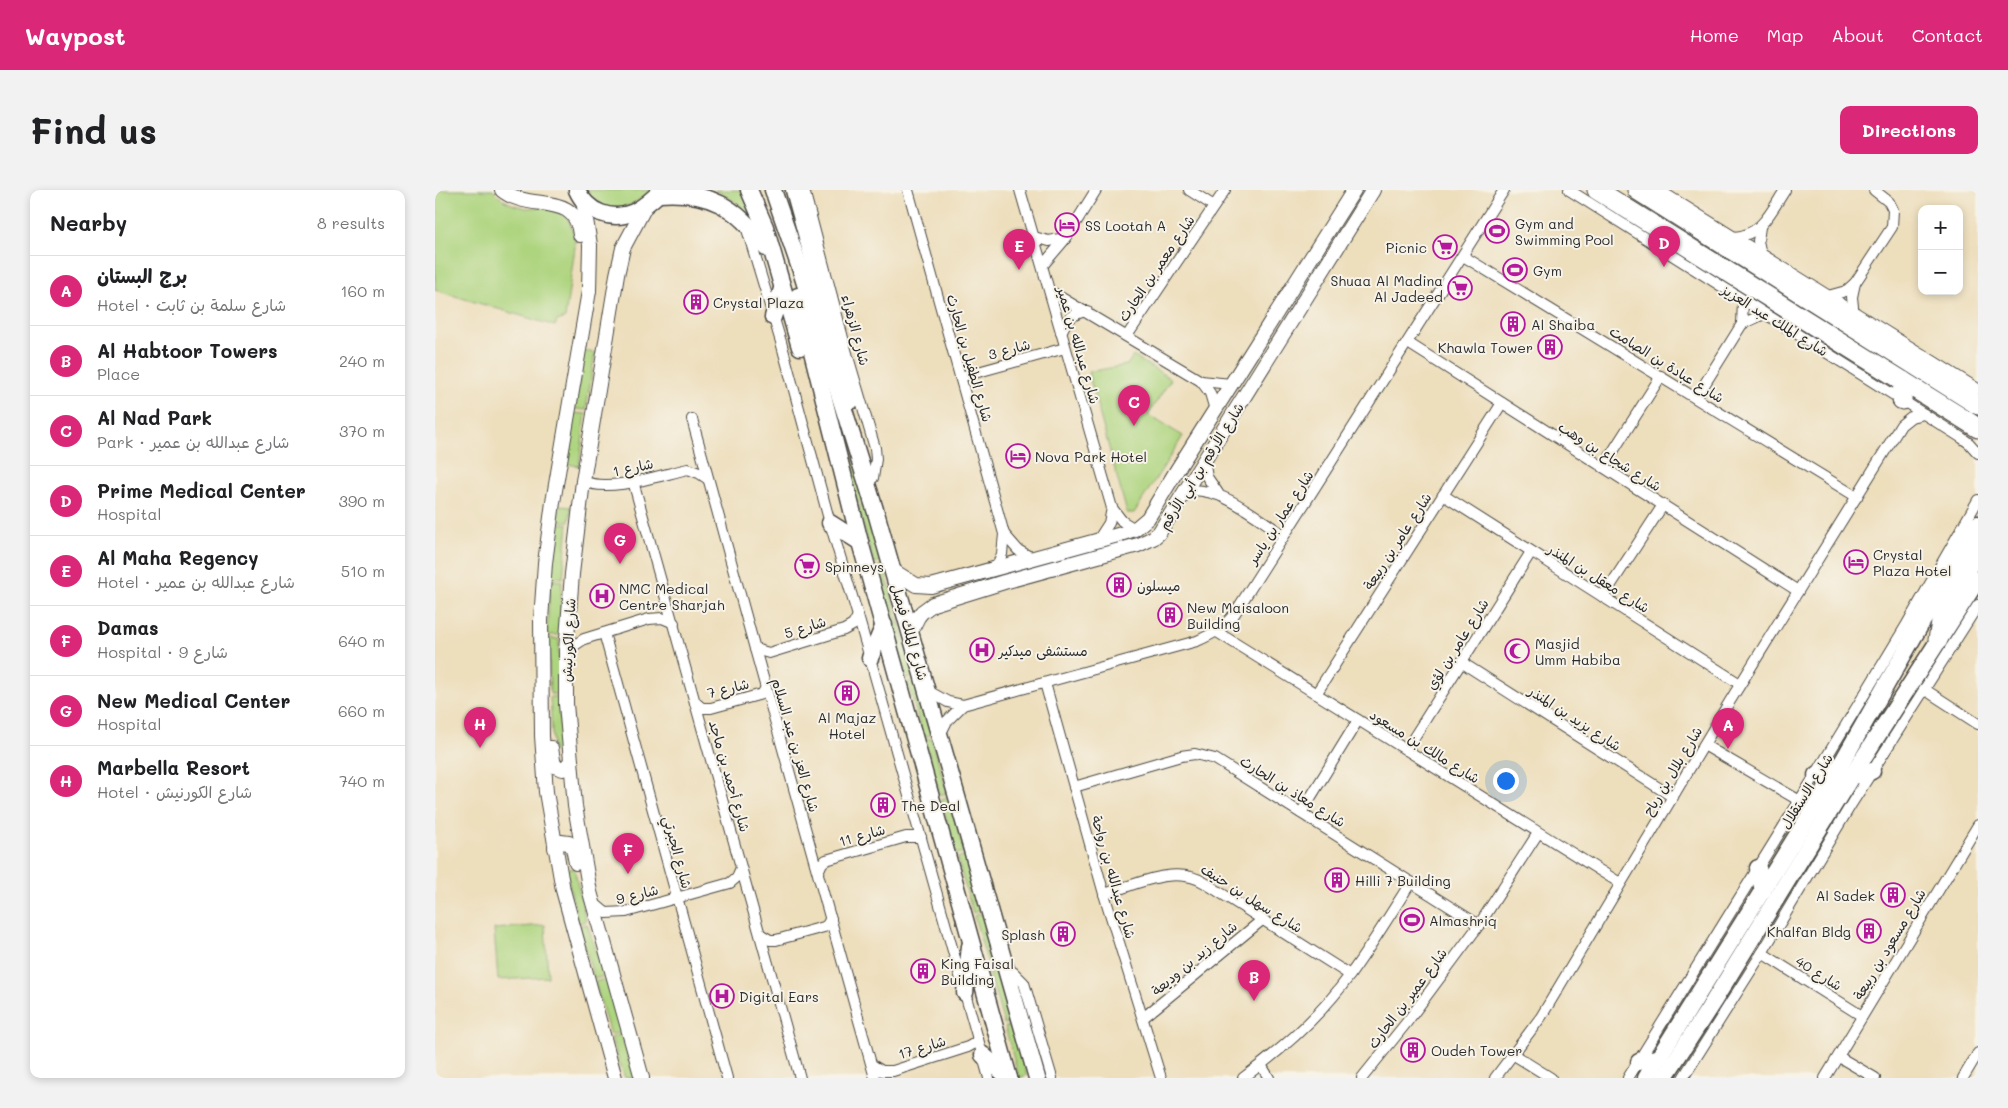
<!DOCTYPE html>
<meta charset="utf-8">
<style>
body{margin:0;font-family:Mali,"Playpen Sans Arabic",sans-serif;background:#f2f2f2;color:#202124}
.controls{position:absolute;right:15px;top:15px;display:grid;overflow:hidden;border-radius:10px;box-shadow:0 2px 8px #0003}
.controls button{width:45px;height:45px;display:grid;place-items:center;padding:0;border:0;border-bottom:1px solid #e0e0e0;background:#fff;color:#202124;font:25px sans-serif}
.you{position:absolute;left:1070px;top:590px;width:18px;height:18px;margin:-12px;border:4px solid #fff;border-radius:50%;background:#1a73e8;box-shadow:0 0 0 8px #1a73e833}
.badge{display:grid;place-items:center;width:32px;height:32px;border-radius:50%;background:#db2777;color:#fff;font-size:16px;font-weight:700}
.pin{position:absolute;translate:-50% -41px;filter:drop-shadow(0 1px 2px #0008)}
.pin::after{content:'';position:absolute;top:26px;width:18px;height:15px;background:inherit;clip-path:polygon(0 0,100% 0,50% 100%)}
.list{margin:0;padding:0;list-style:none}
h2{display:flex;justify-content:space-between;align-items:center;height:65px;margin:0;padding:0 20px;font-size:21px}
h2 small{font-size:16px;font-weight:400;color:#757577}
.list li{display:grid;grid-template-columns:32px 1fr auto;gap:15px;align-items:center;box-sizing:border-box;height:70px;padding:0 20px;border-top:1px solid #e0e0e0}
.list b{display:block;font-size:19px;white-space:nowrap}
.list p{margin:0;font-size:16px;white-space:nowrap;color:#757577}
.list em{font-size:16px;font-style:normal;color:#757577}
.map{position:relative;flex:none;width:1543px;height:888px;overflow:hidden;border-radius:10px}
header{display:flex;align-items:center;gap:30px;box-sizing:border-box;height:70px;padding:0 25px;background:#db2777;color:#fff}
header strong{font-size:24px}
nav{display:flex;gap:28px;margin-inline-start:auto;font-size:18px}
.intro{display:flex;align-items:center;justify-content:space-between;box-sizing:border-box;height:120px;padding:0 30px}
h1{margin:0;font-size:35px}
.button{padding:12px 22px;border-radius:10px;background:#db2777;color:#fff;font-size:18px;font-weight:700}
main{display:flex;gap:30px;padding:0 30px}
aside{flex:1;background:#fff;border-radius:10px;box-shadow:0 2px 8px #0003}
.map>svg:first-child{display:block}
</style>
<header>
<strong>Waypost</strong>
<nav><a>Home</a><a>Map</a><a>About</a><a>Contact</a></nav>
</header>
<div class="intro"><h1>Find us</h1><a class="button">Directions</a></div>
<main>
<aside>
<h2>Nearby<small>8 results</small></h2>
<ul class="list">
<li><span class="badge">A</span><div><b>برج البستان</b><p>Hotel · شارع سلمة بن ثابت</p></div><em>160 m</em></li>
<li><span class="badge">B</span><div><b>Al Habtoor Towers</b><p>Place</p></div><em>240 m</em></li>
<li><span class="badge">C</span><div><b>Al Nad Park</b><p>Park · شارع عبدالله بن عمير</p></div><em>370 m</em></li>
<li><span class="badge">D</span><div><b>Prime Medical Center</b><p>Hospital</p></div><em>390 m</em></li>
<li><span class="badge">E</span><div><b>Al Maha Regency</b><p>Hotel · شارع عبدالله بن عمير</p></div><em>510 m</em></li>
<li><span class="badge">F</span><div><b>Damas</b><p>Hospital · شارع 9</p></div><em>640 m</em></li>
<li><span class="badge">G</span><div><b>New Medical Center</b><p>Hospital</p></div><em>660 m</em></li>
<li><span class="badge">H</span><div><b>Marbella Resort</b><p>Hotel · شارع الكورنيش</p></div><em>740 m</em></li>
</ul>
</aside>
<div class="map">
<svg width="1543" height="888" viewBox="0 0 1543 888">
<rect width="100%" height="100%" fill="#f7f3e8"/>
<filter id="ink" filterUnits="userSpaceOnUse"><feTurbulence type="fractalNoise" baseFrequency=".02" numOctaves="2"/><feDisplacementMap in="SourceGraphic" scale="10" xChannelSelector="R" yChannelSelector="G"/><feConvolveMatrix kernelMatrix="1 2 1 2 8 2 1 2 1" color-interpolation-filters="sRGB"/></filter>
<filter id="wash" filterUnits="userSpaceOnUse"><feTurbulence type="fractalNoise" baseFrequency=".0096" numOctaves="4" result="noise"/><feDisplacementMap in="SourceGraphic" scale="20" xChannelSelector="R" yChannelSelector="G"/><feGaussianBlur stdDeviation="1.12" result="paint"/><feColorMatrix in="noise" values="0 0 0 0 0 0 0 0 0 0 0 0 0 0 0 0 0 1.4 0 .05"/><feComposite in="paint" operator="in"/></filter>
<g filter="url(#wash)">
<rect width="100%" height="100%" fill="#eddebc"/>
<g fill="#add47e" stroke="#6c8054">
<path d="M0,0H58L68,10L79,15L91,18L109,17L132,26L139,44L140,57L130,128L122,131L120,136L0,100Z"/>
<path d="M151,0H216C195,20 170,29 151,0Z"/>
<path d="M280,0H307L321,31L302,13Z"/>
<path d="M149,161L160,163L151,220L140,219Z"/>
<path d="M698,166L736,189L713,225L748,246L699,323H692L653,182L692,175Z"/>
<path d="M139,223L151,224L144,276L132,274Z"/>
<path d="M413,255L430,311L422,313L407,257Z"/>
<path d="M431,314L447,371L439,373L423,316Z"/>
<path d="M125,316L136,317L134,332L123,330Z"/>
<path d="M123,333L133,334L128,388L116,387Z"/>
<path d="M448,374L463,428L456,430L441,377Z"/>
<path d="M115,390L127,391L124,445H112Z"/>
<path d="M464,431L480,486L472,489L457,433Z"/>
<path d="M113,448L124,449L123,504H115Z"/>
<path d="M481,489L496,545L488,547L473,492Z"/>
<path d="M115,507H124L126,561H118Z"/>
<path d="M497,548L512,603L505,605L490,550Z"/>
<path d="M514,606L529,662L521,664L506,609Z"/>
<path d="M530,665L545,720L538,723L522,668Z"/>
<path d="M139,678L151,731L143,733L131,680Z"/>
<path d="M546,723L562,776L554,778L539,726Z"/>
<path d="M152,734L170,786L159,789L144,736Z"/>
<path d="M110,735L113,787L63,790L59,739Z"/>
<path d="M563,780L577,832L569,834L554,782Z"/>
<path d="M171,789L186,842L175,845L160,792Z"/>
<path d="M578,835L592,885L584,888L570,837Z"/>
<path d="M187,844L199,888H190L176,848Z"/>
</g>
</g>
<g filter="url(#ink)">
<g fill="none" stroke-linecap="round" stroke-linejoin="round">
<g stroke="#484641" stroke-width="12">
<g id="street">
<path d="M369,0L413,167L440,258L441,269L438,288"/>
<path d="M473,0L569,344L567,364L561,378"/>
<path d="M585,0L677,318L687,331L700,339"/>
<path d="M754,0L779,16"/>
<path d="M1134,0L1527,248L1534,253L1543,263"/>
<path d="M1224,0L1543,199"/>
<path d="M311,36L346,152L395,333L423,426L554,888"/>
<path d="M1325,37L1323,51L1326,64"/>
<path d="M599,47L614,51L630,48"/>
<path d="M1299,47C1326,46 1337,20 1350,0"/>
<path d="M1028,66L1422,307"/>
<path d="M608,75L631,48L661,0"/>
<path d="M615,101L766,191L796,194"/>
<path d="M1393,106L1411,101L1420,93L1457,37L1458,20L1454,12L1439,0"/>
<path d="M1419,126L1417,107L1420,93"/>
<path d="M1307,134L1329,124"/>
<path d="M626,143C631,130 638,123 652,121"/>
<path d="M692,146L790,0"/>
<path d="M973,153L1363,401"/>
<path d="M525,187L630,158"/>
<path d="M766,191L775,203L780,220"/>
<path d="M1261,208L1307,134L1308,111"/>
<path d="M257,229L320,459L440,888"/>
<path d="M769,270L772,287L783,303"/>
<path d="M1168,277L1226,186"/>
<path d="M148,291C174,303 225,285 253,279L264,283L273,289"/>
<path d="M198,291L365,888"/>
<path d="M750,301C785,295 820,327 849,345"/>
<path d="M1008,305L1305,494"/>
<path d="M569,344L583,360L597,368"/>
<path d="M663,350L674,333L677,318"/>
<path d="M1168,407L1228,315"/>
<path d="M782,442L1185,693"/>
<path d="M169,443L292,888"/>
<path d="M320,459L334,463L409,440L418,435L423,426"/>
<path d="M131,461L149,449L214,429L227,428L239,433"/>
<path d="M1026,472L1238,607"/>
<path d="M610,493L669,704L726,888"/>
<path d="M1489,499L1543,534"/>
<path d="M493,501L513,512L528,515"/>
<path d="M881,504L1067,213"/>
<path d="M260,512L267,518H276L327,504L331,498"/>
<path d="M505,545L512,531L528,515L762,451C778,444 790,437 800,423L1069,0"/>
<path d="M1269,555L1365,611"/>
<path d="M971,560L1096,362"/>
<path d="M639,597L746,566L760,564L780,569L1044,735"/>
<path d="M866,623L923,530"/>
<path d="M383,682L387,673L391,670L471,647H486"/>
<path d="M669,704C700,695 740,674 770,693L915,785"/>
<path d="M159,713L171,723L191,722L295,693L302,687L306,678"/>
<path d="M325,744L335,750H341L389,737L392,735L396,728"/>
<path d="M1327,763L1427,826"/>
<path d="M570,780L578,782L589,793L617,888"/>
<path d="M708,828L827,730"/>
<path d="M1079,865L1116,888"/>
<path d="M1404,867L1440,888"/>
<path d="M437,875L447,881H458L533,857L540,853L543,848"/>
<path d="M826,875L834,888"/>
<path d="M808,888C848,859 886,825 915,785C937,755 956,723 976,692"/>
<path d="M927,888L972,832L1044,735L1103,643"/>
<path d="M1060,888L1106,827L1295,511L1466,235L1476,227L1489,224"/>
<path d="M1193,888L1391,568L1472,434L1543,310"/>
<path d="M1248,888L1327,763L1417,613L1543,415"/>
<path d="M1390,888L1543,635"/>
<path d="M1528,888L1543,863"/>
</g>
</g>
<g stroke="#484641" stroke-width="16">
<g id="secondary">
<path d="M67,0C95,23 141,0 145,45"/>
<path d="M148,10L155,55L154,101L118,312L110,373L106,430L107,546L111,602L128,700L180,888"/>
<path d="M457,380L481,395L496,396L683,345L700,339L713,328L742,280L919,0"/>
<path d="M475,443L483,427L487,422L498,414L569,392L703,355L718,348L724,343L938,0"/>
<path d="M116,558L119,576L128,579L136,572"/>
<path d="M120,658L126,652L134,653L138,658L141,673"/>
<path d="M207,888L155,702L140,616L131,514V461L137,384L148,291L182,85L188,58L212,13"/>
</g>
</g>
<g stroke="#484641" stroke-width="19">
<g id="primary">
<path d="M142,0C152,22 176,32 199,22C209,17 219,8 227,0"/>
<path d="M314,0L330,37L365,157"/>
<path d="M338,0L366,81L442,326L602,888"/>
<path d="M359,0L417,210"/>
<path d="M223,4C274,0 303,17 331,58"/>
<path d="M363,106L425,352L574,888"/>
<path d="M338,127L347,99"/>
<path d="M395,333L425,352"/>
<path d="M435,468L449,435"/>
<path d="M1381,585L1402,581"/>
<path d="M1416,587L1437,581"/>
<path d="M1323,678L1328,701"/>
<path d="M530,803L535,756"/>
<path d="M548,865L574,888"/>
<path d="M1204,872L1225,867"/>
<path d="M1211,888L1402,581L1543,334"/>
<path d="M1229,888L1278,812L1416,587L1543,389"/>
</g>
</g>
<g stroke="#484641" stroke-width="21">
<g id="highway">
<path d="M1162,0L1543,238"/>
<path d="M1202,0L1543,215"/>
<path d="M1467,210L1468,191"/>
<path d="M1503,450L1508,420L1543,358"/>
</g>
</g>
<use href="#street" stroke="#fff" stroke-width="10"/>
<use href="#secondary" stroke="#fff" stroke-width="14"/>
<use href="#primary" stroke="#fff" stroke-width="16"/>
<use href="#highway" stroke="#fff" stroke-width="19"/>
</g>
</g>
<defs>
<g id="hotel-ring" transform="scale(1.25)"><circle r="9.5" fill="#f7f3e8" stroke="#b5179e" stroke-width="1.5"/><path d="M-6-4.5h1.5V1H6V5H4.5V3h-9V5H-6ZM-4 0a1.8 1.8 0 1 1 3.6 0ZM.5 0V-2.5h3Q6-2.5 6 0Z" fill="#b5179e"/></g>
<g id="stadium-ring" transform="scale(1.25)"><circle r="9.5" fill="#f7f3e8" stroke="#b5179e" stroke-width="1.5"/><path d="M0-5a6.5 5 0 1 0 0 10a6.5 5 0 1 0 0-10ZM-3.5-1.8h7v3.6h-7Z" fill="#b5179e"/></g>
<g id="supermarket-ring" transform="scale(1.25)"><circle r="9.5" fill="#f7f3e8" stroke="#b5179e" stroke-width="1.5"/><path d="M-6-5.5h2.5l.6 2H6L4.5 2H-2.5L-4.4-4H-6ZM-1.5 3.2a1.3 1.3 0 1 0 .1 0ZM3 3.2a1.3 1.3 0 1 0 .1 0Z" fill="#b5179e"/></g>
<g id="building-ring" transform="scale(1.25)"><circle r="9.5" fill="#f7f3e8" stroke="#b5179e" stroke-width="1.5"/><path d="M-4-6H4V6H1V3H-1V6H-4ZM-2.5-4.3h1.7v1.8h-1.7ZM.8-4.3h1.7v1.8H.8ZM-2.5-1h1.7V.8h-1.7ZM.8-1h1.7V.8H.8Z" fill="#b5179e"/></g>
<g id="hospital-ring" transform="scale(1.25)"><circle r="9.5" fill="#f7f3e8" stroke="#b5179e" stroke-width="1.5"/><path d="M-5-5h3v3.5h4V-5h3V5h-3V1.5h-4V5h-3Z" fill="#b5179e"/></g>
<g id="mosque-ring" transform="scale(1.25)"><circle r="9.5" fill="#f7f3e8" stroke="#b5179e" stroke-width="1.5"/><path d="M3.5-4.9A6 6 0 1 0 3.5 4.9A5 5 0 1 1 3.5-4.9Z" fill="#b5179e"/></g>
</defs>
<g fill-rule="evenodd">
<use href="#hotel-ring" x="632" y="35"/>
<use href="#stadium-ring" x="1062" y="41"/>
<use href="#supermarket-ring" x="1010" y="57"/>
<use href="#stadium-ring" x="1080" y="80"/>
<use href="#supermarket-ring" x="1025" y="98"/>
<use href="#building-ring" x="261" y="112"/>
<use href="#building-ring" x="1078" y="134"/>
<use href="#building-ring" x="1115" y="157"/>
<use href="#hotel-ring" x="583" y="266"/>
<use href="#hotel-ring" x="1421" y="372"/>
<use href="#supermarket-ring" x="372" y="376"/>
<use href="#building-ring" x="684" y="395"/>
<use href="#hospital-ring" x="167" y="406"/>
<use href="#building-ring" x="735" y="425"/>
<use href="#hospital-ring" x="547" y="460"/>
<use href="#mosque-ring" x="1082" y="461"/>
<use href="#building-ring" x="412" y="503"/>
<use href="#building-ring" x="448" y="615"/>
<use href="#building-ring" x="902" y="690"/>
<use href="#building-ring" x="1458" y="705"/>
<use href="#stadium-ring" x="977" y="730"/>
<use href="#building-ring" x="1434" y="741"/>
<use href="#building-ring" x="628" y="744"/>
<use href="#building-ring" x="488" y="781"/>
<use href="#hospital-ring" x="287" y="806"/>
<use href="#building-ring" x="978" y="860"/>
</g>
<g text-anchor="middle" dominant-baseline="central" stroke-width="4" stroke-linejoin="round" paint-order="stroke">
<g font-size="14" fill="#2b2b2b" stroke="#f7f3e8" text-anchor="start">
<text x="1080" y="33">Gym and<tspan x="1080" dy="16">Swimming Pool</tspan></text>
<text x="650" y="35">SS Lootah A</text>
<text x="992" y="57" text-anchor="end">Picnic</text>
<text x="1098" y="80">Gym</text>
<text x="1008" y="90" text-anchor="end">Shuaa Al Madina<tspan x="1008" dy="16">Al Jadeed</tspan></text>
<text x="278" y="112">Crystal Plaza</text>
<text x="1096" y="134">Al Shaiba</text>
<text x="1098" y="157" text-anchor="end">Khawla Tower</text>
<text x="600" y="266">Nova Park Hotel</text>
<text x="1438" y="364">Crystal<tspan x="1438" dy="16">Plaza Hotel</tspan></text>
<text x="390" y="376">Spinneys</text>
<text x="702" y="395">ميسلون</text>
<text x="184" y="398">NMC Medical<tspan x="184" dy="16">Centre Sharjah</tspan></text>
<text x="752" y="417">New Maisaloon<tspan x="752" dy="16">Building</tspan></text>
<text x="1100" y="453">Masjid<tspan x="1100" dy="16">Umm Habiba</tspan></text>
<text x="564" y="460">مستشفى ميدكير</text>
<text x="412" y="527" text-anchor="middle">Al Majaz<tspan x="412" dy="16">Hotel</tspan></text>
<text x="466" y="615">The Deal</text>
<text x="920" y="690">Hilli 7 Building</text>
<text x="1440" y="705" text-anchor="end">Al Sadek</text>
<text x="994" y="730">Almashriq</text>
<text x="1416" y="741" text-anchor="end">Khalfan Bldg</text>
<text x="610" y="744" text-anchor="end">Splash</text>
<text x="506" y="773">King Faisal<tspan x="506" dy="16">Building</tspan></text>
<text x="304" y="806">Digital Ears</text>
<text x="996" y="860">Oudeh Tower</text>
</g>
<g font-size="14" fill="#2b2b2b" stroke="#f7f3e8">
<text transform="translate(721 78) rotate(-56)">شارع معمر بن الحارث</text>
<text transform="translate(1340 130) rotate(32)">شارع الملك عبد العزيز</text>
<text transform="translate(421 140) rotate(75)">شارع الزهراء</text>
<text transform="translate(644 155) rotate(74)">شارع عبدالله بن عمير</text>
<text transform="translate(574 159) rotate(-15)">شارع 3</text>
<text transform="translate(535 168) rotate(74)">شارع الطفيل بن الحارث</text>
<text transform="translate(1232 174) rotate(32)">شارع عبادة بن الصامت</text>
<text transform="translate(1175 266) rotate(32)">شارع شجاع بن وهب</text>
<text transform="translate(766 276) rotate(-58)">شارع الأرقم بن أبي الأرقم</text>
<text transform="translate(198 277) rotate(-12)">شارع 1</text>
<text transform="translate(845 327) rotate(-57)">شارع عمار بن ياسر</text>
<text transform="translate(962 351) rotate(-57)">شارع عامر بن ربيعة</text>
<text transform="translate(1164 388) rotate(32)">شارع معقل بن المنذر</text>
<text transform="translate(370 437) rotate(-18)">شارع 5</text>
<text transform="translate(475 442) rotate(74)">شارع الملك فيصل</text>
<text transform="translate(133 450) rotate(-87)">شارع الكورنيش</text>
<text transform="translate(1022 454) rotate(-58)">شارع عامر بن لؤي</text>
<text transform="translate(293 498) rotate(-14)">شارع 7</text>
<text transform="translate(1140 528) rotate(33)">شارع يزيد بن المنذر</text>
<text transform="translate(361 555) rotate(74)">شارع العز بن عبد السلام</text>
<text transform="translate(990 556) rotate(32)">شارع مالك بن مسعود</text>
<text transform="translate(1237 581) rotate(-59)">شارع بلال بن رباح</text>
<text transform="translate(295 586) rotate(74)">شارع أحمد بن ماجد</text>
<text transform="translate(858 601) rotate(32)">شارع معاذ بن الحارث</text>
<text transform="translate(1371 601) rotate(-58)">شارع الاستقلال</text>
<text transform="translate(427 645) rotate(-16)">شارع 11</text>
<text transform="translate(243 662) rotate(75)">شارع الجبرتي</text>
<text transform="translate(679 687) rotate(74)">شارع عبدالله بن رواحة</text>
<text transform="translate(202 704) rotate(-14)">شارع 9</text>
<text transform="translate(817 708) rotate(32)">شارع سهل بن حنيف</text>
<text transform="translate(1454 754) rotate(-59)">شارع مسعود بن ربيعة</text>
<text transform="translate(759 768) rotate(-40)">شارع زيد بن وديعة</text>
<text transform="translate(1384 783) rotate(32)">شارع 40</text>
<text transform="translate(972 808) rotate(-53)">شارع عمير بن الحارث</text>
<text transform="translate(487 857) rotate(-17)">شارع 17</text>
</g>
</g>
</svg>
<div class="controls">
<button>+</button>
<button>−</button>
</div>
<div class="you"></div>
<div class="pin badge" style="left:1293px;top:559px">A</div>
<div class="pin badge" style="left:819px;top:811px">B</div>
<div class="pin badge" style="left:699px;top:236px">C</div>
<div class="pin badge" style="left:1229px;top:77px">D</div>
<div class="pin badge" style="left:584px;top:80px">E</div>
<div class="pin badge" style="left:193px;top:684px">F</div>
<div class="pin badge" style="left:185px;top:374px">G</div>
<div class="pin badge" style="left:45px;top:558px">H</div>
</div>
</main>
